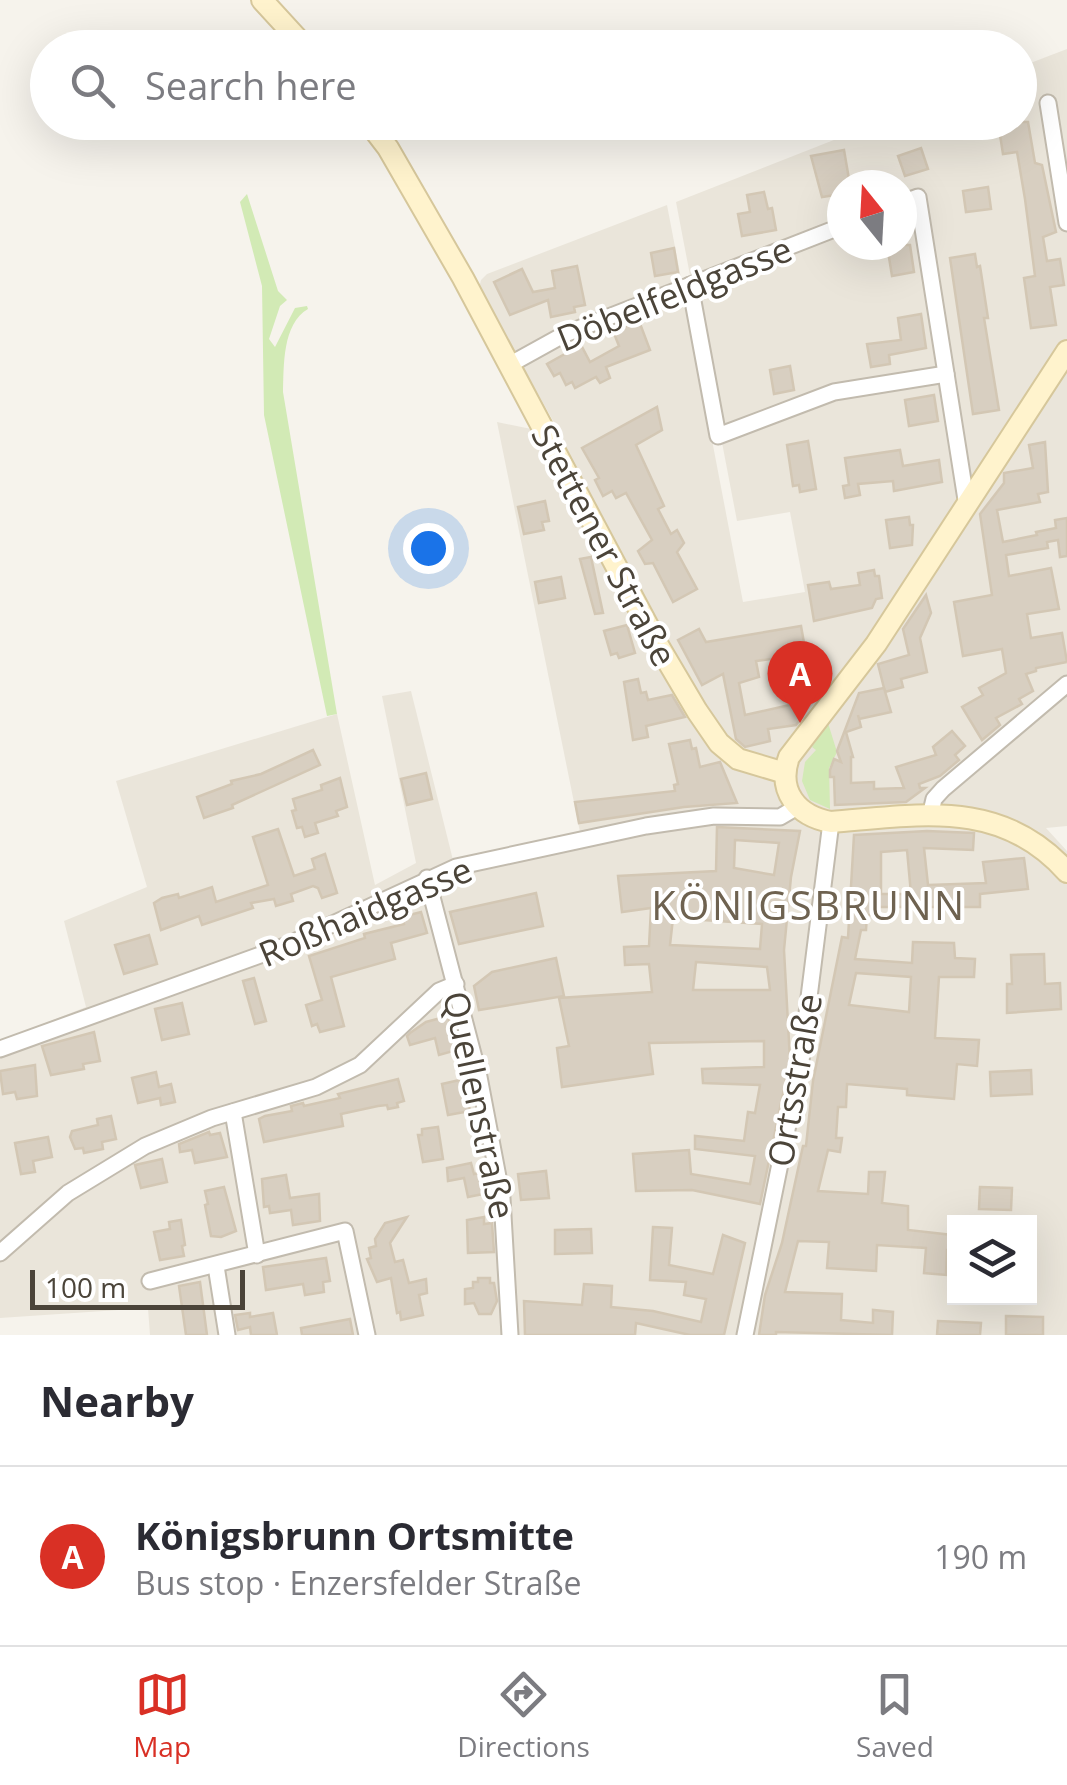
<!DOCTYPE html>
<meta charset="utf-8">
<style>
body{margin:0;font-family:"Open Sans",sans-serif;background:#f7f7f7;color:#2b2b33}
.controls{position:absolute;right:30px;bottom:30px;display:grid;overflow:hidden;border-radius:0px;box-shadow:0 10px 40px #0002}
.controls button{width:90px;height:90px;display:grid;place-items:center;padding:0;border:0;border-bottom:2px solid #e1e1e2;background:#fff;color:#2b2b33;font:50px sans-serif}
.compass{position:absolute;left:827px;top:170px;width:90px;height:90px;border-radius:50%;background:#fff;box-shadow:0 10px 40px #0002;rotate:342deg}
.scale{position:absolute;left:30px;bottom:25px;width:215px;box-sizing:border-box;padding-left:10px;border:5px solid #4b4439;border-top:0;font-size:28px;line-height:35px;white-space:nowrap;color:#4b4439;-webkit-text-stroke:8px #fff;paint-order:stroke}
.you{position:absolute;left:428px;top:548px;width:35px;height:35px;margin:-25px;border:8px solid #fff;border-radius:50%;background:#1a73e8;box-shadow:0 0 0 15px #1a73e833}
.badge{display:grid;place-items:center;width:65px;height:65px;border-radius:50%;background:#d93025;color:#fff;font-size:32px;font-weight:700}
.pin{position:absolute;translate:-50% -82px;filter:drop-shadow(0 2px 5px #0008)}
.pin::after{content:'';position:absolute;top:52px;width:35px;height:30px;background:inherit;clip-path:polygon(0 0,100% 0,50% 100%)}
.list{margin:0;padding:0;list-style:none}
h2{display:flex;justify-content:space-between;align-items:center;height:130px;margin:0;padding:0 40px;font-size:42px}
h2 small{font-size:32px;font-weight:400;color:#7c7c81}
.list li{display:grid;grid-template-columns:65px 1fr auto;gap:30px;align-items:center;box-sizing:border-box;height:180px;padding:0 40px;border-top:2px solid #e1e1e2}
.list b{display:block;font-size:38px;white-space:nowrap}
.list p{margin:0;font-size:32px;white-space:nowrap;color:#7c7c81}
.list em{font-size:32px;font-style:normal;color:#7c7c81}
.icon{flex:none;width:55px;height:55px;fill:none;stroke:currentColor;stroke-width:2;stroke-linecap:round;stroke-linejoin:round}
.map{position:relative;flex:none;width:1067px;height:1335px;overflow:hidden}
.search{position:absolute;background:#fff;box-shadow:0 10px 40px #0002;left:30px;right:30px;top:30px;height:110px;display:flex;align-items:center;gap:25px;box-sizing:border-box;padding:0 35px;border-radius:55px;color:#7c7c81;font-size:38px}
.sheet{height:310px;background:#fff}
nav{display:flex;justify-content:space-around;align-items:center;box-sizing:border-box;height:140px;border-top:2px solid #e1e1e2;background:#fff;font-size:28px;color:#7c7c81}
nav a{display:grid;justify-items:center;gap:5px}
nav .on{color:#d93025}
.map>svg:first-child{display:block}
</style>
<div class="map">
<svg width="1067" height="1335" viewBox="0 0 1067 1335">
<rect width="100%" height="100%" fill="#f6f3ec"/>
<path fill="#eae5da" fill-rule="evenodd" d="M1067,49V826L1046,828L1067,851V1335H150L148,1308L0,1318V1041L86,1007L64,921L147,887L116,781L337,714L375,885L416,863L382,696L411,691L453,860L580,832L497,422L561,435L479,288L481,280L487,274L667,205L743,602L805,592L790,512L737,521L676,202L877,123L1020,122V67ZM842,185H902V245H842ZM954,1222H1030V1298H954Z"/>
<g fill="#d2eab5">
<path d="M247,194L278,291L287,300L280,306L269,339L275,347L295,308L307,306L308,309C282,324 284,366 283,392L337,714L327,716L264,415L262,286L240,202Z"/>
<path d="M828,723L837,752L829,768L830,809L810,800L802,781L805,762L816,750L812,747Z"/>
</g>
<g fill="#d8cfc1" stroke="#d3c7b4" stroke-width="2.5" fill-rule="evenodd">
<path d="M998,122H1028L1035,163L1042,165L1056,232L1043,237L1047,261L1060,259L1064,285L1050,287L1056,325L1031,328L1024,278L1035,276L1025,199L1017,152L1003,154Z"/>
<path d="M921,148L928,169L905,176L898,156Z"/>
<path d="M844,150L850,185H842V194L822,197L811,156Z"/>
<path d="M988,187L991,209L966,212L963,191Z"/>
<path d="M764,192L768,209L772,208L776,230L742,236L738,214L750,212L747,195Z"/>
<path d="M887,245H910L914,272L892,276Z"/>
<path d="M674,248L678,272L655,276L651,253Z"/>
<path d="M975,254L977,267L980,266L988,318H984L999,410L973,414L950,258Z"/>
<path d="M577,266L585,305L574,307L575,312L551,317L548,300L510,315L494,282L522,269L533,292L555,288L552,271Z"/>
<path d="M921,314L926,348L889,355L890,364L871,367L867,344L901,340L898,318Z"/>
<path d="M639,321L650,350L606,367L610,378L600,383L596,377L575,388L572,382L566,385L560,373L554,376L547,364L581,345L590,362L619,346L613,331Z"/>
<path d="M790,366L794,390L774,394L770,370Z"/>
<path d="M934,395L938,421L909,426L905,400Z"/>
<path d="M657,407L662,430L636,445L664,506L658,509L671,534L677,530L684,543L677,552L697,589L673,602L653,563L645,564L638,551L652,540L626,493L616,498L612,491L603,496L595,480L599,478L582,448Z"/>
<path d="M808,441L816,489L800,492L799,485L793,486L787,445Z"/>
<path d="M1045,442L1048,492L1038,494L1040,502L997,510L1003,542L1037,535L1036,532L1056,528L1055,520L1067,518V556L1060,557L1058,540L1047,542L1048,548L1006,555L1009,576L1051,568L1059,609L1027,614L1031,638L1062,633L1067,662L1036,668V671L1026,674L1033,691L1019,699L1022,704L996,718L1000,725L982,740L962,707L983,695L979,688L1006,673L1002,649L963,656L954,602L992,595L980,514L1004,483V473L1033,468L1029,445Z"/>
<path d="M900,450L903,466L939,460L942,482L894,491L893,481L858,484L860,495L845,498L843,486L849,485L845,458Z"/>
<path d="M545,501L549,521L542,522L544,530L524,534L518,507Z"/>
<path d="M909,517L910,525H913L912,545L890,548L886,520Z"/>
<path d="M591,557L603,613L595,614L580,559Z"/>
<path d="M874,570L875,576H879L882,598L876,599L872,608L814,621L808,585L829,582L831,589L860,585L858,573Z"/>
<path d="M561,577L565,598L539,603L535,582Z"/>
<path d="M926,595L931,613L920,638L927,672L901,679L903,687L885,692L878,664L909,655L903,629Z"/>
<path d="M627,625L635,653L619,658L617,653L611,655L604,631Z"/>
<path d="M801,626L806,654L756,661L759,677L739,683L745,715L794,704L795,712L802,717L796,725L768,729L770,741L745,747L736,739L723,674L702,685L678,640L699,629L706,642Z"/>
<path d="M638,679L641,693L646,692L648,700L672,695L685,717L646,726L648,737L633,740L624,682Z"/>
<path d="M884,688L891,712L859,719L858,715L861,727L846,732L853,757H851V783L874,782V789L904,788L896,767L936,755L933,747L952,731L965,746L955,755L959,760L940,776L919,784L920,788H925L906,802L835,805L834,777H830V770L834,759L841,762L837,751L859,693Z"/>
<path d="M690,740L692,749L696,748L700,767L720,762L737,803L684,807L579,823L575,802L675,791L674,785L678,784L669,744Z"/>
<path d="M313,750L320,765L232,805L233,808L204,818L197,797L232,784L231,781L261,774Z"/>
<path d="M426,773L432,799L407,805L401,779Z"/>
<path d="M340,778L347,807L336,811L338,816L315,823L318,833L305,837L302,827L297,828L292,811L296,810L293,799L322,790L321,785Z"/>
<path d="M717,827L800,831L791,877L784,950L790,1060L760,1204L692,1190L636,1191L633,1154L689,1150L691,1174L750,1184L755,1156L695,1149V1136L744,1141L748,1112L755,1113L760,1085L703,1083L702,1069L764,1067V1041L649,1043L653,1074L562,1087L557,1048L569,1046L559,998L652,992L649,964L625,965L624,947L649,946L651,908L622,912L618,876L716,871ZM735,840L779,843L774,875L734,868ZM673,918L762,924L760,949L670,945ZM696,962L767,967L770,990H693Z"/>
<path d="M278,829L294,876L315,869L312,859L325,854L337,893L322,898L318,888L313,886L291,894L293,901L276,906L274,899L251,903L253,908L202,925L199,916L161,930L154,903L162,898L178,894L179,898L212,887L216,902L268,885L253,837Z"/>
<path d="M927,831L974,833L973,850L924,848L928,885L986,883L983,862L1024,858L1028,889L980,894V907H872L871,915H867L866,930H861L855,959L912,963L913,942L954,943L955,958L975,959L974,977H939L935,1038L979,1040L977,1066L957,1064L954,1099L907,1095V1089L847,1084L846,1107H838L836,1138H842L840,1152L828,1150L818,1191L868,1194L869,1172H885L882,1203L908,1206V1230L952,1235L954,1250H947L946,1275L924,1273L926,1248L877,1245L876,1271L827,1268L829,1242L798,1241L785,1292L842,1294L841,1320L873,1323V1310L893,1312L892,1335L776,1332V1335H759L765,1295L782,1243L803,1146H806L813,1081L842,937L848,938L854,835ZM907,850L911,894H881V852ZM856,973L911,977L909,1012L849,1005Z"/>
<path d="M536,893L543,926L459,944L450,912Z"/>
<path d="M421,912L427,933L391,943L395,959L331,977L344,1026L320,1032L317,1024L312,1026L306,1005L322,1000L309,956L365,938L364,934L404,924L402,917Z"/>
<path d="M149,935L157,964L124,974L115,945Z"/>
<path d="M1044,954L1045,984L1060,983L1061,1009L1007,1013V984H1012L1011,955Z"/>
<path d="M556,958L564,996L479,1010L474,986L492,972Z"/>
<path d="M254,978L266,1021L255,1024L243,981Z"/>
<path d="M182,1003L189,1034L162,1040L155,1009Z"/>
<path d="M448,1016L457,1050L439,1055L435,1038L410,1045L407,1036L410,1033L426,1022Z"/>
<path d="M94,1032L100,1061L83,1064L84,1069L51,1075L42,1046Z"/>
<path d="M35,1065L37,1096L17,1099L15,1092L3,1094L0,1071Z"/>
<path d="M1031,1070L1032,1094L991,1096L990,1072Z"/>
<path d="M156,1072L159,1087L171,1084L175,1102L161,1105L160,1098L138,1103L132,1078Z"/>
<path d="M398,1079L404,1101L397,1103L398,1107L388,1109L387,1105L378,1106L341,1114L343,1126L264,1142L259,1119L265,1116L292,1111L291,1106L303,1103L304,1106L340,1098L338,1094Z"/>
<path d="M464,1079L470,1111L448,1115L442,1084Z"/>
<path d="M111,1116L116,1139L102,1142L103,1149L84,1153L83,1148L75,1149L70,1137L72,1131L98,1125L97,1119Z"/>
<path d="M438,1127L443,1159L423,1162L418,1135H422V1129Z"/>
<path d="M209,1132L210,1135L220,1133L227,1157L195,1163L192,1150L180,1152L179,1144Z"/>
<path d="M48,1137L52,1157L33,1161L35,1172L21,1174L15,1143Z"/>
<path d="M162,1159L167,1182L141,1188L135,1165Z"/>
<path d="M471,1163L474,1174L483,1172L488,1193L468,1197L464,1178L448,1181L447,1168Z"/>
<path d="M546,1171L549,1198L521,1200L518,1174Z"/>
<path d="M286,1175L290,1198L319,1194L320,1221L293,1225L291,1210L270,1213L269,1206L264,1207L262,1179Z"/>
<path d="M224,1187L236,1231L221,1237L211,1236L205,1205L208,1204L205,1191Z"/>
<path d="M980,1187L1012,1188L1011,1210L979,1209Z"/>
<path d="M407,1217L390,1243L395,1262L403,1260L409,1283L426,1279L427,1293L419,1295L423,1315L401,1320L400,1312L397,1313L391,1278L377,1282L367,1259L371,1258L369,1248L376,1246L375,1239L385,1223Z"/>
<path d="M484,1217V1224L492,1223L494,1252L468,1253L467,1220Z"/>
<path d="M181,1220L185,1245L182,1246L184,1256L160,1260L154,1232L170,1229L169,1222Z"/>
<path d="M653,1227L672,1228L669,1265L713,1274L723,1235L745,1243L724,1335H690L636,1323L635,1335H525L524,1301L582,1305L584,1284L612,1286L611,1307L653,1311L701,1322L706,1299L684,1295L686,1282L650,1280Z"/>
<path d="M591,1229L592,1253L555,1254V1230Z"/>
<path d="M326,1258L330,1281L323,1282L324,1292L305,1295L303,1284L266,1290L263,1267Z"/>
<path d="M478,1278H490V1283H494L497,1301L491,1314H479L474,1303L465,1304V1289L473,1288V1282H478Z"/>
<path d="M200,1282L207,1335H186L179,1286Z"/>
<path d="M250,1313V1317L273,1313L277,1335H251L250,1327L238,1330L235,1315Z"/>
<path d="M1006,1316L1043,1317V1335H1006Z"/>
<path d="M350,1319L353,1335H302L301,1328Z"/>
<path d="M938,1321L981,1323L980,1335H937Z"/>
</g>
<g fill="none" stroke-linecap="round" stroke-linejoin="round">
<g stroke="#c2bbae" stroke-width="19">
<g id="street">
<path d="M1048,103L1067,223"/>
<path d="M902,203L918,197L967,506"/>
<path d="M690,285L718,436L834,392L946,374"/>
<path d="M509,365L565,334L842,226"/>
<path d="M930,816L934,799L943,789L1067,684"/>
<path d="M427,878L479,1077L502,1198L510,1335"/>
<path d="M0,1049L285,946L456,867L646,826L714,816L780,817L797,807"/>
<path d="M233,1112L257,1255"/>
<path d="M0,1253L68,1193L145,1146L212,1118L316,1087L360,1065L439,991L456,984"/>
<path d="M216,1266L227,1335"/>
<path d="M150,1281L345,1231L367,1335"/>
<path d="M745,1335L801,1061L831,822"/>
</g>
</g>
<g stroke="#d6c79b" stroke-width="24">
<g id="secondary">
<path d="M262,0L306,48"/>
<path d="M368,122L388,148L463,278L658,645L697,711L719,743L738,759L785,773"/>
<path d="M1067,351L876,644L789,757C777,791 797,816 831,822C920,815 1001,798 1067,872"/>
</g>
</g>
<use href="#street" stroke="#fff" stroke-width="15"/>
<use href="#secondary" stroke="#fff3cd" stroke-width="20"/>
</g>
<g text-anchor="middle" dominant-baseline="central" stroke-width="8" stroke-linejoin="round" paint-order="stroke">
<g font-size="35" fill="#4b4439" stroke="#fff">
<text transform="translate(674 293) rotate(-22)">Döbelfeldgasse</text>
<text transform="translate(605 545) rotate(62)">Stettener Straße</text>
<text transform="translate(365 911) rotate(-23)">Roßhaidgasse</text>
<text transform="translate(794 1080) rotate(-80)">Ortsstraße</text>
<text transform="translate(480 1105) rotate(78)">Quellenstraße</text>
</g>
<g font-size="40" letter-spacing="2.5" fill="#6e6250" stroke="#fff">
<text x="809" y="904">KÖNIGSBRUNN</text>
</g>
</g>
</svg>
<div class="controls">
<button><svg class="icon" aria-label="layers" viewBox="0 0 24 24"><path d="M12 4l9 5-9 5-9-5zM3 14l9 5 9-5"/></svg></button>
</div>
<svg class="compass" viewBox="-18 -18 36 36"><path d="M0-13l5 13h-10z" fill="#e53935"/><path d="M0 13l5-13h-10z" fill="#7c7c81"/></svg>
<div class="scale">100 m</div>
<div class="you"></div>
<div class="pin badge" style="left:800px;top:723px">A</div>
<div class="search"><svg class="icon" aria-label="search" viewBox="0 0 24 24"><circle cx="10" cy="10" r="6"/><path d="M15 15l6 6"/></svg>Search here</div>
</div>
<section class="sheet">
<h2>Nearby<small></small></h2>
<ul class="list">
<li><span class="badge">A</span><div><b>Königsbrunn Ortsmitte</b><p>Bus stop · Enzersfelder Straße</p></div><em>190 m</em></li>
</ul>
</section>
<nav>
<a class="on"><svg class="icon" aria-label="map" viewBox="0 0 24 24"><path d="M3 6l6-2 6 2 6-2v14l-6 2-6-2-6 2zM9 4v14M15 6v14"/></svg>Map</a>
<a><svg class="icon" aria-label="directions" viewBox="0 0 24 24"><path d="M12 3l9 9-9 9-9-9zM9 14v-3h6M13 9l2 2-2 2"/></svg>Directions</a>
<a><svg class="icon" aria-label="saved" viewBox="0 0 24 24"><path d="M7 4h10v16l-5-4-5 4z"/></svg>Saved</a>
</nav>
